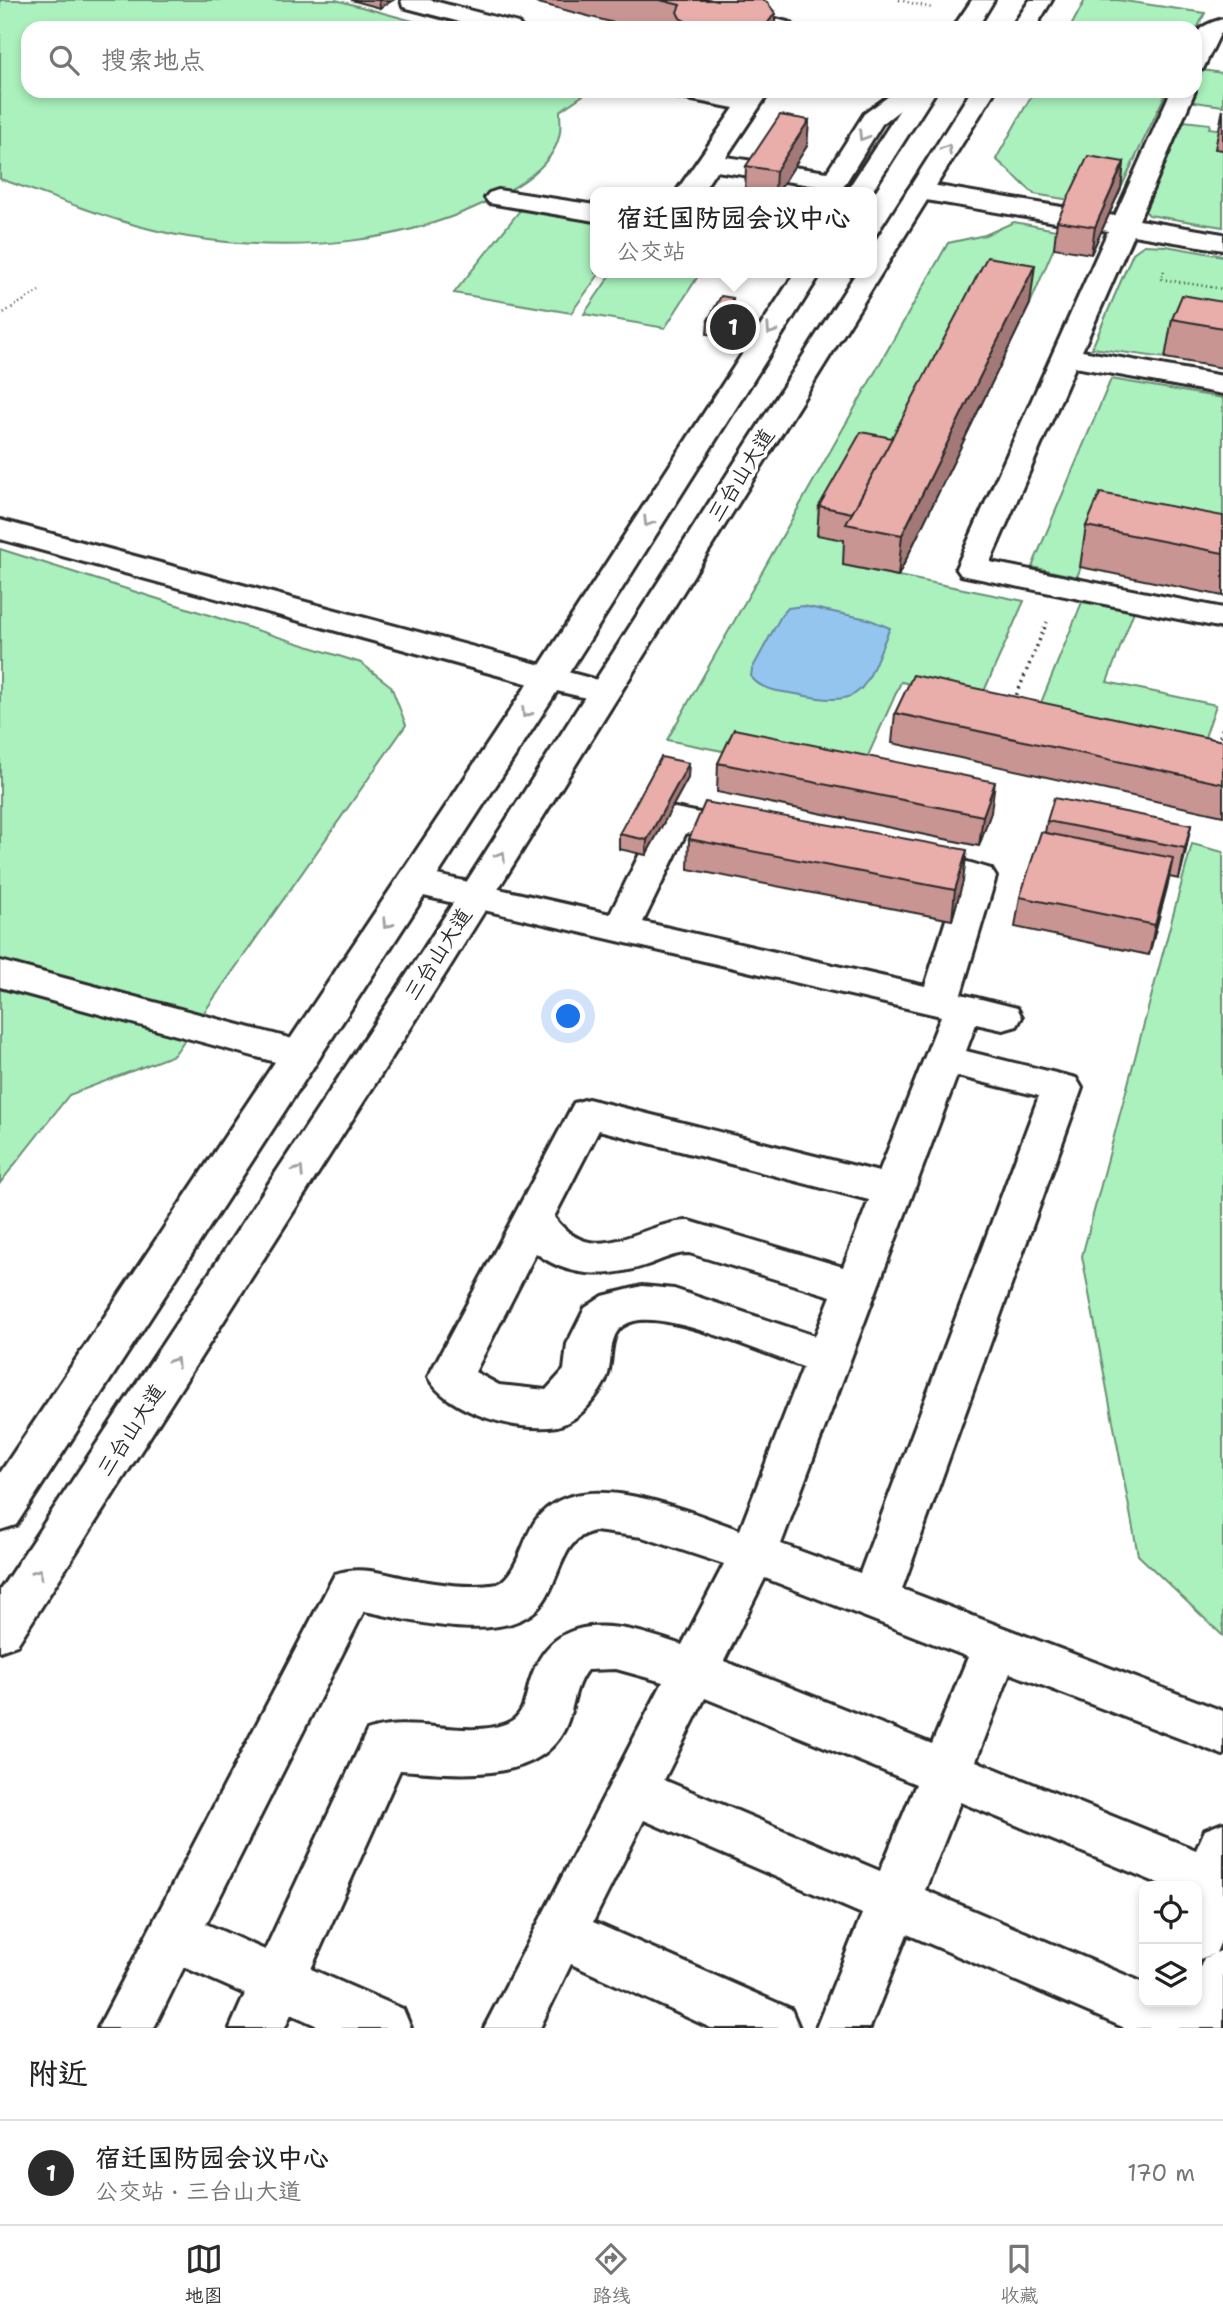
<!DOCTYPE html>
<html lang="zh">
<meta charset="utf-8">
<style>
body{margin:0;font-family:"Shantell Sans","LXGW WenKai TC",sans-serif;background:#f2f2f2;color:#222}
.controls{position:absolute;right:21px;bottom:21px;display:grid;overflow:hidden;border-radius:14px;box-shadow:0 4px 10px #0003}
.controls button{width:63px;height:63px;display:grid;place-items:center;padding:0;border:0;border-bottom:2px solid #e0e0e0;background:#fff;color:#222;font:35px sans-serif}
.you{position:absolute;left:569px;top:1017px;width:24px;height:24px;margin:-18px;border:5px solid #fff;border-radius:50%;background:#1a73e8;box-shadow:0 0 0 10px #1a73e833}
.badge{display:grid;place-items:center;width:46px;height:46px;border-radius:50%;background:#2b2b2b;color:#fff;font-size:23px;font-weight:700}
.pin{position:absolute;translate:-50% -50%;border:4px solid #fff;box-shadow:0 2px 7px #0006}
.popup{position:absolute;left:590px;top:187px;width:287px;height:91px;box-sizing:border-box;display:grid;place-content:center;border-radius:14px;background:#fff;filter:drop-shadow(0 2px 5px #0005);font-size:23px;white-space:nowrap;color:#767676}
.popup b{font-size:26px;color:#222}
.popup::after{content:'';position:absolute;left:50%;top:100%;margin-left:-14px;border:14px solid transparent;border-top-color:#fff}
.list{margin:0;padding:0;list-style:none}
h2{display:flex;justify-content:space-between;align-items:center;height:91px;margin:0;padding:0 28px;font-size:30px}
h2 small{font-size:23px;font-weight:400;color:#767676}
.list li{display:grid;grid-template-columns:46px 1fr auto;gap:21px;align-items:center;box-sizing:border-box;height:105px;padding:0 28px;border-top:2px solid #e0e0e0}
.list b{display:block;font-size:26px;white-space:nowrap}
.list p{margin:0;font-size:23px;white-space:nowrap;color:#767676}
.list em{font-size:23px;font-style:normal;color:#767676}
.icon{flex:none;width:38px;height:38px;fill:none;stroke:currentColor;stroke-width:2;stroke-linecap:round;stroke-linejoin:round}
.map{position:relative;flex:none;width:1223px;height:2028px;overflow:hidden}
.search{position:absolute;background:#fff;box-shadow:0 4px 10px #0003;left:21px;right:21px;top:21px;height:77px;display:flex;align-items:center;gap:18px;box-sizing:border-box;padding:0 24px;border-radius:21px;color:#767676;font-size:26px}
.sheet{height:196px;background:#fff}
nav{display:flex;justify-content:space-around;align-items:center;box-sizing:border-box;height:98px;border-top:2px solid #e0e0e0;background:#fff;font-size:19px;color:#767676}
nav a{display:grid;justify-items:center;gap:4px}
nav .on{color:#2b2b2b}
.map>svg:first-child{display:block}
</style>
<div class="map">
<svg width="1223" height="2028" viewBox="0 0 1223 2028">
<rect width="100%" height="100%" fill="#fff"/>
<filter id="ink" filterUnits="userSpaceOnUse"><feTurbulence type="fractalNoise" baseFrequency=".0143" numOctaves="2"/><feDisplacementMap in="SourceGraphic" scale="14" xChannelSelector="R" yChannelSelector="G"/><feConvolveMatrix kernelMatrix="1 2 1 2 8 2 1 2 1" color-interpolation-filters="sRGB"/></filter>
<g filter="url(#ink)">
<g fill="#aaf1bd" stroke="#6a8e74" stroke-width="2">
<path d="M0,0H336L438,28H28V91H589L560,111C560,118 561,125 560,132C556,160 527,181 504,193C409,245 294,254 188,237C124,227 61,199 0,179Z"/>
<path d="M1085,0H1118L1205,13L1195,33V28H1070Z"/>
<path d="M1202,70L1223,73V106L1188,101L1195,91Z"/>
<path d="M1034,91H1167L1121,188L1076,201L1034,194L996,159Z"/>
<path d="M1184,121L1210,124L1209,128L1223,130V227L1149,215L1145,211Z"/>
<path d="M525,204L595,216V273H600L571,313L454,293Z"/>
<path d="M1014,222L1061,231L1030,304L983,296L843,565L1024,601L981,698L901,682L858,778L667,740L948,243L985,235Z"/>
<path d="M1144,245L1166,246L1223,256V342L1176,333L1165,358L1092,348L1133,253Z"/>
<path d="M612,273H700L665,328L584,314Z"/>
<path d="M1111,379L1223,398V559L1094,533L1077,577L1032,567Z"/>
<path d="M0,549L361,663L391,686L406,725L174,1055L69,1095L0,1183Z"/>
<path d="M1082,602L1134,611L1107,682L1216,705L1204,740L1040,705Z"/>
<path d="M1192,844L1223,852V1636L1138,1555L1082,1256Z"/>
</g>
<path fill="#93c5ef" stroke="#6987a1" stroke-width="2" d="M803,606L868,619L890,628C863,688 869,710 796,694C778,691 763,691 751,677L752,669L781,616L788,608Z"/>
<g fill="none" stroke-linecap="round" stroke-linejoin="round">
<g stroke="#2b2b2b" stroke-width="6">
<g id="minor">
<path d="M401,0H430L518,23L522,28H483L403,7Z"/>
<path d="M667,0H704L791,23L795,28H757L670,5Z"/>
<path d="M1223,19V33L1220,34L1203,69L1195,71C1195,39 1188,28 1223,19Z"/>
<path d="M669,91H723L743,95L746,91H770L726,157L827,172L864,114L896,91H924L882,124L840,192H814L818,186L716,171L702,192H676L734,108L672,96Z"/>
<path d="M1171,91H1195L1139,220L1223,234V250L1133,235L1082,351L1223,376V394L1075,367L990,562L1223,608V628L961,575L956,568L1108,231L920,199L911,196L907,191L911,186L920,183L1115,216Z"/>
<path d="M498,190L595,205V221L489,203L485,198L489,193Z"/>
<path d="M0,520L616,685L621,692L616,699L604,702L548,689L0,539Z"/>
<path d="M675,808L760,825L765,833L760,841L747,844L686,833L643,922L925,986L957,885L900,873L895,865L900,857C927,849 964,861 991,869L996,877L961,994L1017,1008L1022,1017L1017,1026L1003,1030L976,1024L966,1051L1076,1078L1082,1088L902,1589L1223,1711V1755L1010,1673L976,1761L1196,1850L1205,1830L1223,1823V1936L1216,1953L1197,1960V1886H1165L960,1802L925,1890L1144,1983V2002H1197V1975L1204,1958L1223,1950V2028H1125L907,1934L870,2028H816L862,1914L644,1820L593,1922L791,2009L799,2028H711L571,1964L540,2028H484L663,1682L616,1669L587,1670C573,1687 574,1711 564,1730C535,1786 451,1773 400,1770L311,1969L403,2009L411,2028H322L291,2014L285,2028H230L245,1994L184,1967L154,2028H98L335,1574C361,1565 384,1574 410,1579C439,1584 469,1589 498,1584C519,1571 522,1540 536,1520C578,1462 688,1512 740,1530L803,1367C765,1354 671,1312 634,1321C606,1328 614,1353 608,1374C605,1385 595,1398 588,1406C580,1415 569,1423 557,1426C519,1433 446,1412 428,1377L574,1103L588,1099L879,1172L941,1016L415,894L402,890L397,882L402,874L415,870L610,914L657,819L662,811ZM957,1076L1039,1096L860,1573L781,1544ZM599,1130L869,1200L843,1267L689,1221C639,1222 595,1272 554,1217ZM536,1253C569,1278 609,1278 647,1265C662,1260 673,1253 689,1253L831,1296L815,1336L674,1289L642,1286L603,1296L585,1308L567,1344L564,1370L546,1390L499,1385L475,1372ZM595,1531L642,1537L724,1564L682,1645C624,1625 554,1604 530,1681C525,1698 525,1717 505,1724C465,1739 409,1715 367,1731L265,1950L206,1924L364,1611C409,1620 499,1645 537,1609C561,1586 558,1538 595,1531ZM765,1578L968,1657L932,1744L724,1661ZM705,1698L916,1784L880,1871L664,1780Z"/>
<path d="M0,961L315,1045L321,1055L315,1065L301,1069L0,987Z"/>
</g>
</g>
<g stroke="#2b2b2b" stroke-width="6">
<g id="major">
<path d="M972,0H994L977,28H953Z"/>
<path d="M1030,0H1052L1035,28H1011Z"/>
<path d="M912,91H936L871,193L846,192Z"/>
<path d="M971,91H995L449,968L17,1645L0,1651V1590L423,950L856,273H871V248Z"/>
<path d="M795,273H821L565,679L16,1525L0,1530V1473L531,679Z"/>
</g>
</g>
<g stroke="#2b2b2b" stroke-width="2.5" stroke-dasharray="1 3.5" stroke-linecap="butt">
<path d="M899,0L932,8"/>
<path d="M1164,271L1161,279L1223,289"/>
<path d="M0,315L39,291"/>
</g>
<g stroke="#2b2b2b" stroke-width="3.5" stroke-dasharray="2 4.5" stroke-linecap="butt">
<path d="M1014,701L1047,622"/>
<path d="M1218,743L1223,727"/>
</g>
<use href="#minor" fill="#fff" fill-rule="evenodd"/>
<use href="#major" fill="#fff" fill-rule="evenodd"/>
</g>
<g fill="#c89592" stroke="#2b2b2b" stroke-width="2">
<path d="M351,0H393L380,8Z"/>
<path d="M527,0H763L775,13V28H633Z"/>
<path d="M1223,109V150L1215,149Z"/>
<path d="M809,120L807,146L778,192H745L746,166Z"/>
<path d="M1124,162L1121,188L1091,254L1054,248L1057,221Z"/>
<path d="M1223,302V368L1165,358L1172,319Z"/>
<path d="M1030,304L898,576L843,565L844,540L817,535L819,506L892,438Z"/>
<path d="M733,312L720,336L707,334L708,320Z"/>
<path d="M1223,516V596L1080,567L1086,526Z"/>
<path d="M895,713L1223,741V816L892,743Z"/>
<path d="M718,763L991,812L979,846L717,792Z"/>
<path d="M688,778L646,855L619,849V834Z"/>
<path d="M1047,821L1191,825L1179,879L1169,877L1149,955L1015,927L1020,897L1045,833Z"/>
<path d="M689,839L963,881L952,920L688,869Z"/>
</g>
<g fill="#a37977" stroke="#2b2b2b" stroke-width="2">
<path d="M379,0H393L380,8Z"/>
<path d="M775,13V28H764Z"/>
<path d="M809,120L807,146L778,192H775L776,171Z"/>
<path d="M1124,162L1121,188L1091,254L1095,227Z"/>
<path d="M1035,265L1030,304L898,576L902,535Z"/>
<path d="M733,298V312L720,336V322Z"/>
<path d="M689,763L688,778L646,855L647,840Z"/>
<path d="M995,782L991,812L979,846L983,816Z"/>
<path d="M1191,825L1185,855L1179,879L1185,848Z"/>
<path d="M967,850L963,881L952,920L955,890Z"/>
<path d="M1173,858L1167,888L1149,955L1155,925Z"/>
</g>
<g fill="#e9adaa" stroke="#2b2b2b" stroke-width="2">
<path d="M660,0H763L767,2L775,13L764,28H698L680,18L677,12L680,5Z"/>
<path d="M780,115L809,120L776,171L746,166Z"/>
<path d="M1088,156L1124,162L1095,227L1057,221Z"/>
<path d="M987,257L1035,265L902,535L846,524L858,502Z"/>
<path d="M1182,295L1223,302V328L1172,319Z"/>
<path d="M721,296L733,298L720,322L708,320Z"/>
<path d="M861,432L892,438L858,502L852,513L819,506Z"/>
<path d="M1100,493L1223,516V553L1086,526Z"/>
<path d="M913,675L1223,741V784L895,713Z"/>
<path d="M734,729L995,782L983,816L718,763Z"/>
<path d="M661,757L689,763L647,840L619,834Z"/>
<path d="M1054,798L1191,825L1185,848L1047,821Z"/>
<path d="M705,802L967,850L955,890L689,839Z"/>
<path d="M1041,832L1173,858L1155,925L1020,897Z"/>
</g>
<defs><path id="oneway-chevron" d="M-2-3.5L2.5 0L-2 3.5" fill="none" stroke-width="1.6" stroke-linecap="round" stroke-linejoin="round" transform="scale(1.75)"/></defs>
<g stroke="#a0a0a0">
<use href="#oneway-chevron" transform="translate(863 136) rotate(122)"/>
<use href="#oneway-chevron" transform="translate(947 149) rotate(-58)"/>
<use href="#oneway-chevron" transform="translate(771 330) rotate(123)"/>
<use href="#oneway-chevron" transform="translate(648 522) rotate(122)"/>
<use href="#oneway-chevron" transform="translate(526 713) rotate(123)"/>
<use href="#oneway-chevron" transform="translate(501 856) rotate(-58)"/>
<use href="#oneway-chevron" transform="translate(387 924) rotate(123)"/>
<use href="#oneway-chevron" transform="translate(299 1171) rotate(-57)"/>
<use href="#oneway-chevron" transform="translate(175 1362) rotate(-57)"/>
<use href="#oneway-chevron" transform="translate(38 1573) rotate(-57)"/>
</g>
</g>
<g text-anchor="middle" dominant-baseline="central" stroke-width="7" stroke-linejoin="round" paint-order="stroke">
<g font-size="21" fill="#2b2b2b" stroke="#fff">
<text transform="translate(741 475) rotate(-58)">三台山大道</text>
<text transform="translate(438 954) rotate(-57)">三台山大道</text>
<text transform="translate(131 1430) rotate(-57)">三台山大道</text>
</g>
</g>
</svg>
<div class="controls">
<button><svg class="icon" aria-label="locate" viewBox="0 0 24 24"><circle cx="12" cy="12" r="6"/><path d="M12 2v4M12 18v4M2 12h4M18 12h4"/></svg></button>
<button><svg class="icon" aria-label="layers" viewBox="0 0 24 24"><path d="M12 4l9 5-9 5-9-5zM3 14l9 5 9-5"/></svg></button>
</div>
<div class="you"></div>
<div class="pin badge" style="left:733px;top:327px">1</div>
<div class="popup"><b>宿迁国防园会议中心</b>公交站</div>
<div class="search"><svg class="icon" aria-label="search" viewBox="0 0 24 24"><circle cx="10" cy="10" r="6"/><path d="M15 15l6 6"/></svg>搜索地点</div>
</div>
<section class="sheet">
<h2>附近<small></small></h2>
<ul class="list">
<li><span class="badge">1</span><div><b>宿迁国防园会议中心</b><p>公交站 · 三台山大道</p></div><em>170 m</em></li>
</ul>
</section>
<nav>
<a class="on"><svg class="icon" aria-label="map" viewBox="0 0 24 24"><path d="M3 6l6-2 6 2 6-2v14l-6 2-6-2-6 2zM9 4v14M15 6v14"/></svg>地图</a>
<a><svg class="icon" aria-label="directions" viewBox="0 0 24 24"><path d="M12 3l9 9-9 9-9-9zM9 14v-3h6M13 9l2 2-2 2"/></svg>路线</a>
<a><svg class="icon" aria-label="saved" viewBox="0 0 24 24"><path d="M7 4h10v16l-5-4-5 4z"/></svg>收藏</a>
</nav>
